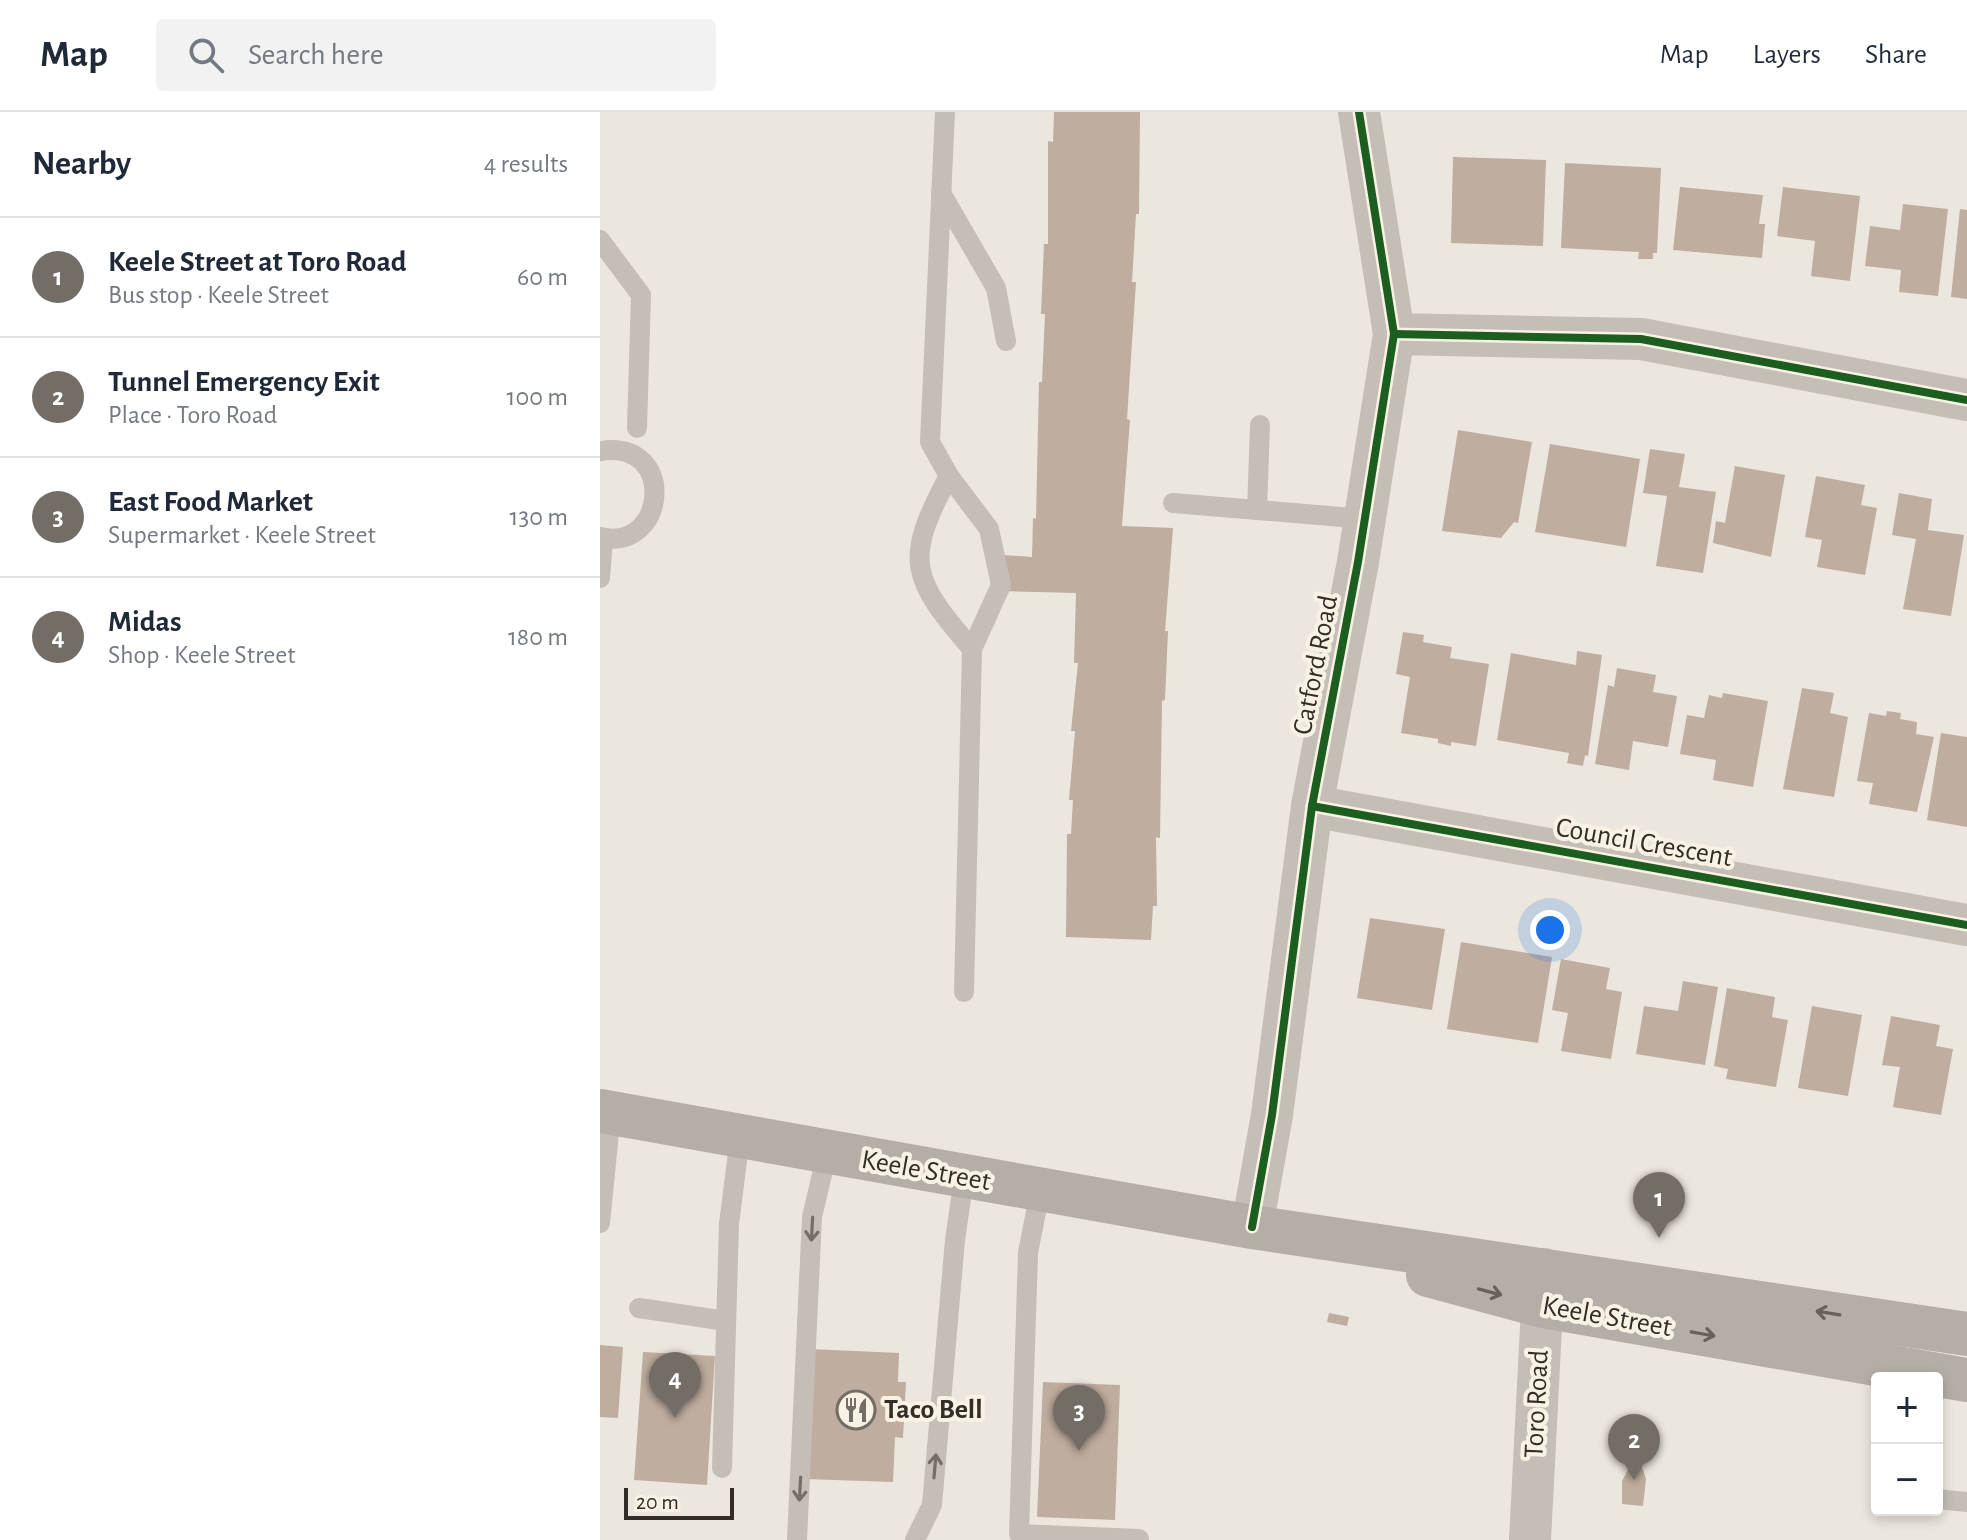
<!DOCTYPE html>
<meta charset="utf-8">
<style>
body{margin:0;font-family:"Alegreya Sans",sans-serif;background:#f2f2f3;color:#1f2937}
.controls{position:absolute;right:24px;bottom:24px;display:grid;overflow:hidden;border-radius:8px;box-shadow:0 4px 12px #0003}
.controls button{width:72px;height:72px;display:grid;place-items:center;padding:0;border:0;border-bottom:2px solid #e0e1e3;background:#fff;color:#1f2937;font:40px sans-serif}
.scale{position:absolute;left:24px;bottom:20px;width:110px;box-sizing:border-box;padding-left:8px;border:4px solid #342c26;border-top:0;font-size:22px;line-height:28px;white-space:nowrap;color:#342c26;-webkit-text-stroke:6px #f9f2e4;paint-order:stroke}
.you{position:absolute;left:950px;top:818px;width:28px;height:28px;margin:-20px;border:6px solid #fff;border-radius:50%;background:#1a73e8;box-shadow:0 0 0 12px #1a73e833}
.badge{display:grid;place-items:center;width:52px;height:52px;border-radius:50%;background:#746d66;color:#fff;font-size:26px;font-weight:700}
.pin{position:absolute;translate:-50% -66px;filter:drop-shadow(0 2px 4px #0008)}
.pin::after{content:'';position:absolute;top:42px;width:28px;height:24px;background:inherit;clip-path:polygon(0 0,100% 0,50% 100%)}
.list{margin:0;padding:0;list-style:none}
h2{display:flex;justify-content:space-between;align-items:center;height:104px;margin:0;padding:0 32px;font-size:34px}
h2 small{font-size:26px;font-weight:400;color:#747a83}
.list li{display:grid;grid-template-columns:52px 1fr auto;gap:24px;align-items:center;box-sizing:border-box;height:120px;padding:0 32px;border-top:2px solid #e0e1e3}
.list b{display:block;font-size:30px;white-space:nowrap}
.list p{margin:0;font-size:26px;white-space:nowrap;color:#747a83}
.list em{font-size:26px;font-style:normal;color:#747a83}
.icon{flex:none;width:44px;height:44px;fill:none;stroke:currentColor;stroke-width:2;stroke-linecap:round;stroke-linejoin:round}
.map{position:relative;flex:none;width:1367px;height:1428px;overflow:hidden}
header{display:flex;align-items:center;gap:48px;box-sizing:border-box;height:112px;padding:0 40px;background:#fff;border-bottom:2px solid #e0e1e3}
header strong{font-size:38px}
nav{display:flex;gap:44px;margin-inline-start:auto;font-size:28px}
.search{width:560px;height:72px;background:#f2f2f3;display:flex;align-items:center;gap:20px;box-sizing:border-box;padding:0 28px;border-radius:8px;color:#747a83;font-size:30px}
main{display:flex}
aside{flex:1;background:#fff}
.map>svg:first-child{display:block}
</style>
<header>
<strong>Map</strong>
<div class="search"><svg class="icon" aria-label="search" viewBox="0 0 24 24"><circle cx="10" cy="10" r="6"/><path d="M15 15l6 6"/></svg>Search here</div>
<nav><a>Map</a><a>Layers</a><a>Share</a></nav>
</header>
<main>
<aside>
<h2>Nearby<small>4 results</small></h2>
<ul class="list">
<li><span class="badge">1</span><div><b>Keele Street at Toro Road</b><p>Bus stop · Keele Street</p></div><em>60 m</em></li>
<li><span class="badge">2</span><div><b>Tunnel Emergency Exit</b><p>Place · Toro Road</p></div><em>100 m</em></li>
<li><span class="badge">3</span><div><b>East Food Market</b><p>Supermarket · Keele Street</p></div><em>130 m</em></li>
<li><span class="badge">4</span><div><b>Midas</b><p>Shop · Keele Street</p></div><em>180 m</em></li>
</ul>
</aside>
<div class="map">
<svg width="1367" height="1428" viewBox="0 0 1367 1428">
<rect width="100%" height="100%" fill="#ebe7de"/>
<g fill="#bfad9f">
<path d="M454,0H540L539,102H536L532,170H536L527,307L530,308L522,414L573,416L565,519H568L565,588L562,589L560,726L556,725L557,794H553L551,828L466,825L467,722H471L473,688H469L475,619H471L478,551H474L476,481L402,479L404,443L432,445L433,406L436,407L439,270H442L445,202H441L444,132H448V29L453,30Z"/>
<path d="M853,45L946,48L943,134L851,131Z"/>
<path d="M965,51L1061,56L1057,141H1053V147H1038L1039,140L961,136Z"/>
<path d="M1080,75L1163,83L1159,112H1165L1162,146L1073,138Z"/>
<path d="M1183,75L1260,84L1250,169L1211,164L1215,129L1177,124Z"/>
<path d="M1303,92L1348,97L1338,184L1299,180L1301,158L1265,154L1270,114L1300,118Z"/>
<path d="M1360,97L1367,98V187L1351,185Z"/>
<path d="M858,318L932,330L918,411L914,410L901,426L842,419Z"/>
<path d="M950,332L1040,347L1026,435L935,420Z"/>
<path d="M1050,337L1085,342L1079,375L1116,380L1103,461L1056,454L1067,384L1043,381Z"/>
<path d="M1135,354L1185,363L1171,445L1113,431L1116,409L1125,411Z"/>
<path d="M1216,364L1265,373L1261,393L1277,396L1265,463L1217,455L1222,428L1205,425Z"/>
<path d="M1299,381L1332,387L1328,418L1364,423L1351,504L1303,497L1316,427L1292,423Z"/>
<path d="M803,520L824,523L823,530L852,535L850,546L889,552L876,634L851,630V634L838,631V627L801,621L810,565L796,562Z"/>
<path d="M977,539L1002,543L988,644L985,643L983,654L967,651L969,641L897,628L911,541L976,553Z"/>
<path d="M1017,556L1056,563L1053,580L1077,584L1068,635L1033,629L1029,658L995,652L1008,573L1014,575Z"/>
<path d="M1202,576L1234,581L1230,601L1248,605L1234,685L1183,677Z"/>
<path d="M1123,581L1168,589L1153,675L1113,668L1116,648L1080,642L1087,603L1104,606L1109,583L1122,586Z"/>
<path d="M1287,599L1301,601L1300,607L1317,610L1316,622L1334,625L1317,700L1269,692L1273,671L1257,669L1269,601L1286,604Z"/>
<path d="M1341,621L1367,625V715L1327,708Z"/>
<path d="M770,806L845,817L832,898L757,886Z"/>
<path d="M861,830L952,845L938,931L847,917Z"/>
<path d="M961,847L1010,856L1006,877L1022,880L1011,947L961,939L968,901L952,898Z"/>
<path d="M1083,869L1118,875L1105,953L1036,942L1044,894L1078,899Z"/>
<path d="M1127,876L1175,885L1172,905L1188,908L1176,975L1126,967L1128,957L1114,954Z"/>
<path d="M1212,894L1262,903L1248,984L1198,976Z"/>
<path d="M1291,904L1340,913L1336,934L1353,937L1341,1003L1293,995L1300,955L1282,953Z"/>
<path d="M729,1201L749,1205L747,1214L727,1210Z"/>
<path d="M0,1233L23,1235L18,1306L0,1305Z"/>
<path d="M210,1237L299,1241L298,1270H306L303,1326L295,1325L293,1370L205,1367Z"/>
<path d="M43,1240L115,1244L107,1373L34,1368Z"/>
<path d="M443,1270L520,1273L515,1408L437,1405Z"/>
<path d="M1037,1341L1046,1367L1043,1394L1022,1392V1369Z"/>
</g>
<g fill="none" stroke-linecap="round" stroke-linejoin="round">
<g stroke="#c4beb7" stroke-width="20">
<path d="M345,0L330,330L349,364L389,417L401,473L372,537L364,880"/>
<path d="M341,81L396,176L406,229"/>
<path d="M0,128L41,183L37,316"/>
<path d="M0,339C79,327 66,442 0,425"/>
<path d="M349,364C303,449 311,466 372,537"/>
<path d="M573,391L765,407"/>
<path d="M657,398L660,313"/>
<path d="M0,466L3,427"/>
<path d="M440,1079L428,1141L419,1422L539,1427"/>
<path d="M0,1111L11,1001"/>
<path d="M39,1196L126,1209"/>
<path d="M122,1356L129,1112L140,1025"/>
<path d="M1337,1387L1367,1390"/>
<path d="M197,1428L212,1105L227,1041"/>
<path d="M315,1428L332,1393L355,1128L364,1066"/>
</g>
<g stroke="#c4beb7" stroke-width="42">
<path d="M794,222L1041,227L1367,288"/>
<path d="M712,694L1367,813"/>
<path d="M652,1115L672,1003L712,694L758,450L794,222L759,0"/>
<path d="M930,1428L944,1157"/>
</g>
<g stroke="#b5aea7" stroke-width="44">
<path d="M0,999L652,1115L1367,1222"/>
<path d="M828,1163L943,1194L1367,1268"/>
</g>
<g stroke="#f9f2e4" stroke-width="13">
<g id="cycleway">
<path d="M794,222L1041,227L1367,288"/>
<path d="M712,694L1367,813"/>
<path d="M652,1115L672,1003L712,694L758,450L794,222L759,0"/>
</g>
</g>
<use href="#cycleway" stroke="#1b5e20" stroke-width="8"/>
</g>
<defs><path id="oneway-shaft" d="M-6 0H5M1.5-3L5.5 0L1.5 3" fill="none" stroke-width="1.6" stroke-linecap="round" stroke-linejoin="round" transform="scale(2)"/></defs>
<g stroke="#756e67">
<use href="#oneway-shaft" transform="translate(212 1117) rotate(93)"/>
<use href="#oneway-shaft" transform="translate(335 1354) rotate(-85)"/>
<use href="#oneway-shaft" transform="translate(200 1377) rotate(93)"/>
</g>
<g stroke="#68605a">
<use href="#oneway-shaft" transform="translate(890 1180) rotate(15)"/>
<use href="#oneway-shaft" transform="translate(1228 1201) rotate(-171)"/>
<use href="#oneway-shaft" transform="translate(1103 1222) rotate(10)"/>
</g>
<defs>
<g id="restaurant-ring" transform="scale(2)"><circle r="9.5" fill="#f9f2e4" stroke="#746d66" stroke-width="1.5"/><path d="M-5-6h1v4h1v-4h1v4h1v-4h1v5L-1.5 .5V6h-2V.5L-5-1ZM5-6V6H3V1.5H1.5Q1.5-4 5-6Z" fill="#746d66"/></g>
</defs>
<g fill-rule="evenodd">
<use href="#restaurant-ring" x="256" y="1298"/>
</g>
<g text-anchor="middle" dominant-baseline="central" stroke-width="8" stroke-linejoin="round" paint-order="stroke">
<g font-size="28" fill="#342c26" stroke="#f9f2e4">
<text transform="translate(716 553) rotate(-79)">Catford Road</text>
<text transform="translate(1044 731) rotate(10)">Council Crescent</text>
<text transform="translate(326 1059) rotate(10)">Keele Street</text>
<text transform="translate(1007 1205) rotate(10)">Keele Street</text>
<text transform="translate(937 1292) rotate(-87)">Toro Road</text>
</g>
<g font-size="28" font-weight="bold" fill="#342c26" stroke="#f9f2e4" text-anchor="start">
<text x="284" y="1298">Taco Bell</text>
</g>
</g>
</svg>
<div class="controls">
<button>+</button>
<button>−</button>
</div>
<div class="scale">20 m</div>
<div class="you"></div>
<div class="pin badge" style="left:1059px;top:1126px">1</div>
<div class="pin badge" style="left:1034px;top:1368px">2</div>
<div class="pin badge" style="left:479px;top:1339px">3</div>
<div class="pin badge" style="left:75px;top:1306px">4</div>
</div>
</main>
